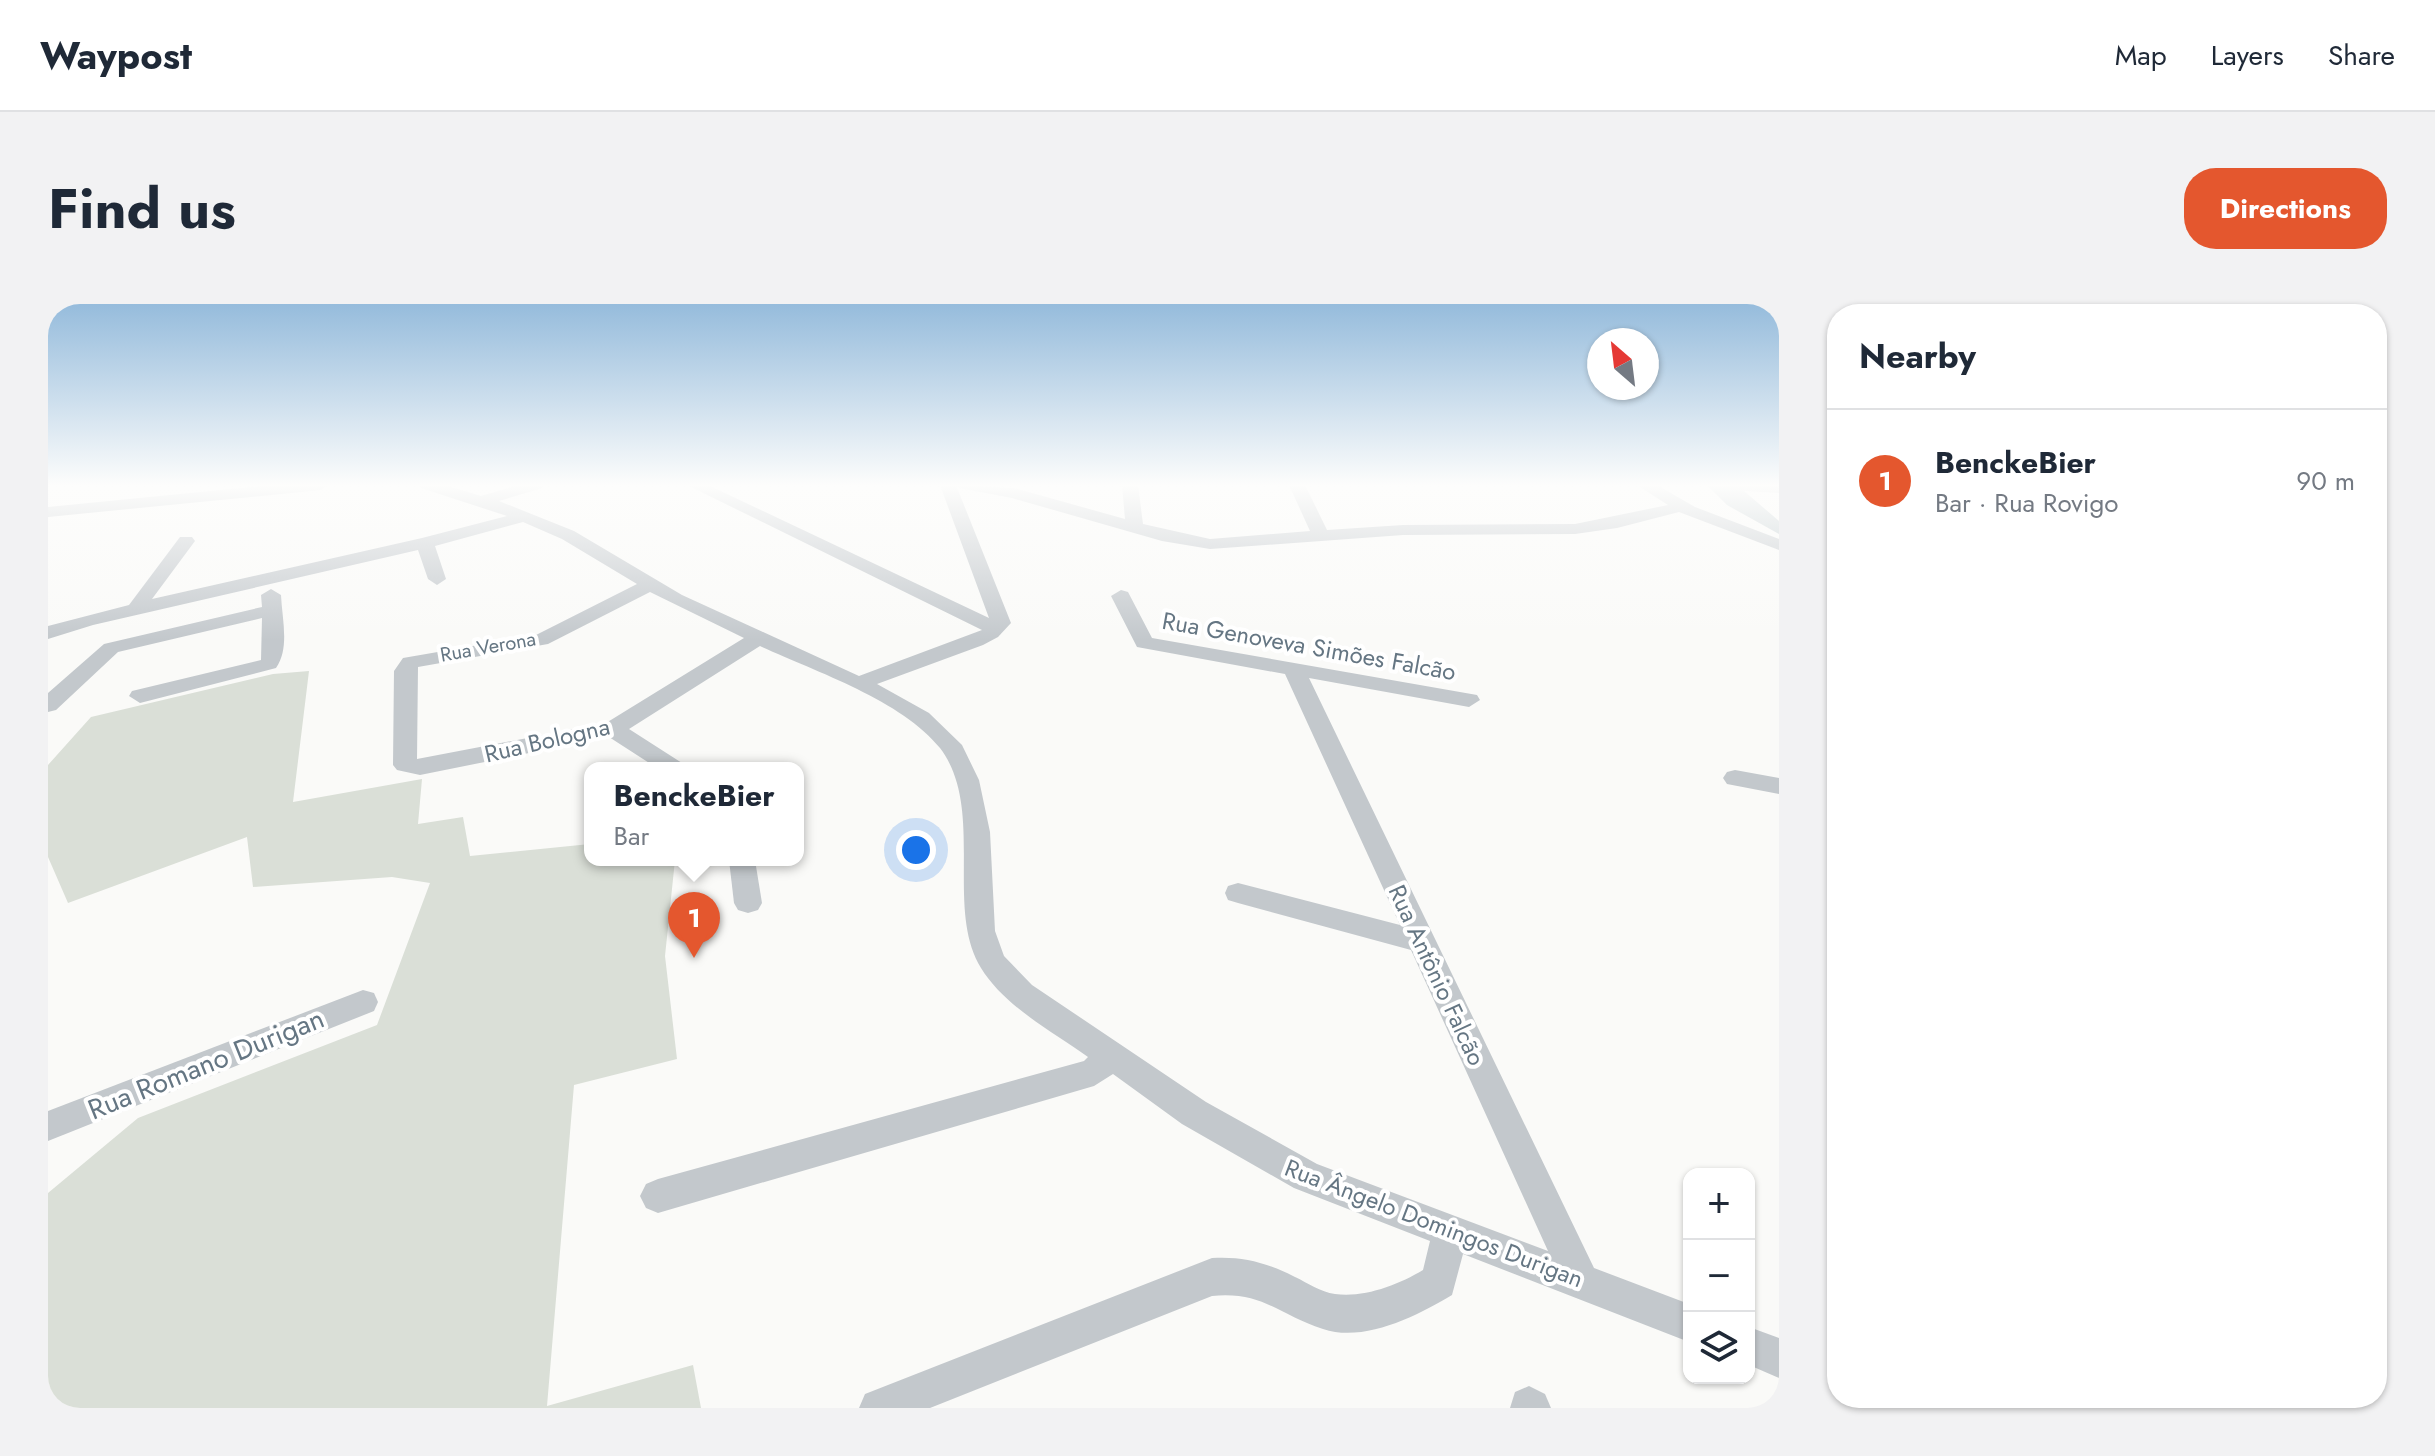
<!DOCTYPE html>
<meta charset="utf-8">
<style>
body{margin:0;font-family:Jost,sans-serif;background:#f2f2f3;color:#1f2937}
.controls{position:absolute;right:24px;bottom:24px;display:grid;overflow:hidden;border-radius:16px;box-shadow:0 2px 6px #0004}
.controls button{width:72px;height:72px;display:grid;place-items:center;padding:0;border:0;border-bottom:2px solid #e0e1e3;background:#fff;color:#1f2937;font:40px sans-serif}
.compass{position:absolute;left:1539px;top:24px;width:72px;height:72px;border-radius:50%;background:#fff;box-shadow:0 2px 6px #0004;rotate:332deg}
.you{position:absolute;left:868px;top:546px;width:28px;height:28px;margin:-20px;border:6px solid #fff;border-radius:50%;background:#1a73e8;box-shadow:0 0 0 12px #1a73e833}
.badge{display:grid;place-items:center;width:52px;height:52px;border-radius:50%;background:#e4572e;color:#fff;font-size:26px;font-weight:700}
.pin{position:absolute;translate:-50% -66px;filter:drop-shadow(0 2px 4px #0008)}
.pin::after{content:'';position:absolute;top:42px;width:28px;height:24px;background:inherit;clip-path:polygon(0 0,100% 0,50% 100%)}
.popup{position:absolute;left:536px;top:458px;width:220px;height:104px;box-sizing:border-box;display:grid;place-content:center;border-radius:16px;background:#fff;filter:drop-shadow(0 2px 6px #0005);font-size:26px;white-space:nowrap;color:#747a83}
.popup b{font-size:30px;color:#1f2937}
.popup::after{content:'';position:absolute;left:50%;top:100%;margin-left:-16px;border:16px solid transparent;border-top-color:#fff}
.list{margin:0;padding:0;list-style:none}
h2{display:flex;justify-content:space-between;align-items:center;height:104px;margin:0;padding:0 32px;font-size:34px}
h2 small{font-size:26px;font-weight:400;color:#747a83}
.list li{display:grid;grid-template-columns:52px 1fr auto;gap:24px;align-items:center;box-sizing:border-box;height:144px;padding:0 32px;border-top:2px solid #e0e1e3}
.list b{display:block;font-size:30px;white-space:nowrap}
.list p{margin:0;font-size:26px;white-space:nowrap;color:#747a83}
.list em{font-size:26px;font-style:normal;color:#747a83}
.icon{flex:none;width:44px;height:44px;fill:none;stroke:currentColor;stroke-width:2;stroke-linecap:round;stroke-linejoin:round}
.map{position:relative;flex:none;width:1731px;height:1104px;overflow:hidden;border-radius:32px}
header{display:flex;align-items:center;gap:48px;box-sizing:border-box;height:112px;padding:0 40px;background:#fff;border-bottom:2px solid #e0e1e3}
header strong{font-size:38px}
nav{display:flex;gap:44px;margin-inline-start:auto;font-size:28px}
.intro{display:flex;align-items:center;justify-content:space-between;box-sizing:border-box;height:192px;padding:0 48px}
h1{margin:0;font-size:56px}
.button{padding:20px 36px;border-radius:32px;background:#e4572e;color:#fff;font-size:28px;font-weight:700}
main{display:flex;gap:48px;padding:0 48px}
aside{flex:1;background:#fff;border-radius:32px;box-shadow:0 2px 6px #0004}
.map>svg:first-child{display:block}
</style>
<header>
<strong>Waypost</strong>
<nav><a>Map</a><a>Layers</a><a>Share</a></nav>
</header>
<div class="intro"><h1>Find us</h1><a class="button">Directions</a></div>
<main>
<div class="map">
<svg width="1731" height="1104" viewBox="0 0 1731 1104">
<rect width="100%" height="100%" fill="#fafaf8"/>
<path fill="#dadfd7" d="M261,367L245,498L374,475L370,520L415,513L422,552L542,540V556H627L617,652L629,755L526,781L499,1102L645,1061L653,1104H0V889L90,814L329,721L382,579L344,573L205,583L199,533L20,599L0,553V461L43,413L225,370Z"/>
<path fill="#bbc7cb" d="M1659,181H1689L1731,217V230L1679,201Z"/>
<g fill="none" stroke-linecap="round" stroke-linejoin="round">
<g fill="#c3c8cc" fill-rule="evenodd">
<path d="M223,181H281L273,186L0,213V203Z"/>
<path d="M371,181H397L433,192L470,181H496L494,184L451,197L526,227L634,291L811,372L934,326L639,181H660L941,314L892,181H908L963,319L950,333L935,341L829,380L881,409L914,441L931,476L942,528L947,627L956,652L984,681L1158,798L1269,860L1500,947L1363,646L1190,599L1180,596L1177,589L1180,582L1190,579L1352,621L1237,370L1089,343L1063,292L1073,286L1080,288L1104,334L1429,391L1432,396L1421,403L1261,374L1546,964L1641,1000V1038L1415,950L1404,991C1369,1012 1316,1039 1275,1025C1231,1011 1215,987 1164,992L882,1104H811L817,1090L1164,954C1195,952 1220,959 1247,973C1260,979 1272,988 1287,990C1316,994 1350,981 1375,966L1382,937L1246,884L1134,820L1065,770L1046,782L610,909L598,904L592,892L598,880L610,875L1036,757L1040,753C1004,727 957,703 933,664C896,604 938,505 892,444C854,396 766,367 712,342L581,425L634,459L638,464H609L561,433L372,471L349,466L345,461L346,367L355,354L488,331L589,280L514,235L475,218L387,242L398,275L389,281L380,275L370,246L45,321L0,335V322L81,301L132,233H144L147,237L104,295L374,234L459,212L373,184ZM602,288L696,334L558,419L369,455L370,363L500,340Z"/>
<path d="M909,181L966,184L1077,215L1074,181H1090L1095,220L1162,235L1262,227L1241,181H1257L1279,226L1355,221L1527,220L1620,201L1589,181H1609L1647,203L1731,235V246L1631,208L1569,224L1527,230L1355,231L1162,245L1114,237L964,194L911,184Z"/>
<path d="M1675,181H1731V189L1683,186Z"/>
<path d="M223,285L233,291C234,315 242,344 228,364L92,399L81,392L84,387L213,356L214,314L70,348L8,406L0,408V389L56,340L214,303L213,291Z"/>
<path d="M1687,466L1731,474V490L1679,480L1675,474L1679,468Z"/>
<path d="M681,556H707L714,599L710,606L700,609L690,606L686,599Z"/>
<path d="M315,686L326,689L330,698L326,707L0,837V807Z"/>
<path d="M1701,1023L1731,1034V1074L1701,1061Z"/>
<path d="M1481,1082L1497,1090L1503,1104H1462L1467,1088Z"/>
</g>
</g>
<linearGradient id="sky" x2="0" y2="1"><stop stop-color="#96bcdc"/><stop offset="0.54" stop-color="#fdfdfc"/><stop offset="1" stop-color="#fdfdfc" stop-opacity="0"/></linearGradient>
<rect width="1731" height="336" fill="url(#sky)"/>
<g text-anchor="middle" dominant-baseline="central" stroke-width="8" stroke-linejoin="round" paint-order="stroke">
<g font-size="20" fill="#657683" stroke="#fff">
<text transform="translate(440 343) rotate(-10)">Rua Verona</text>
</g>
<g font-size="24" fill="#657683" stroke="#fff">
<text transform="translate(1261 342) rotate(10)">Rua Genoveva Simões Falcão</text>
<text transform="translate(499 436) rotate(-13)">Rua Bologna</text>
<text transform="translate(1389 671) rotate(65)">Rua Antônio Falcão</text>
<text transform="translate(1386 919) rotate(21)">Rua Ângelo Domingos Durigan</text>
</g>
<g font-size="28" fill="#657683" stroke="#fff">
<text transform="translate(158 760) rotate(-22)">Rua Romano Durigan</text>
</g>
</g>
</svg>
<div class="controls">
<button>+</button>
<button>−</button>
<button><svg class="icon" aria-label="layers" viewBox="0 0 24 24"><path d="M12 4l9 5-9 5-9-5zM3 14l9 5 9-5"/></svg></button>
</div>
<svg class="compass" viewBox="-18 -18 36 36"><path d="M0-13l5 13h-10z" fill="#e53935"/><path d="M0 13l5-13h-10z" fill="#747a83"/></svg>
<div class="you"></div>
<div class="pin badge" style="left:646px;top:654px">1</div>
<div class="popup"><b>BenckeBier</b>Bar</div>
</div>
<aside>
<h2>Nearby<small></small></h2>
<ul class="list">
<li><span class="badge">1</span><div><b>BenckeBier</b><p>Bar · Rua Rovigo</p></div><em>90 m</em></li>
</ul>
</aside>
</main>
